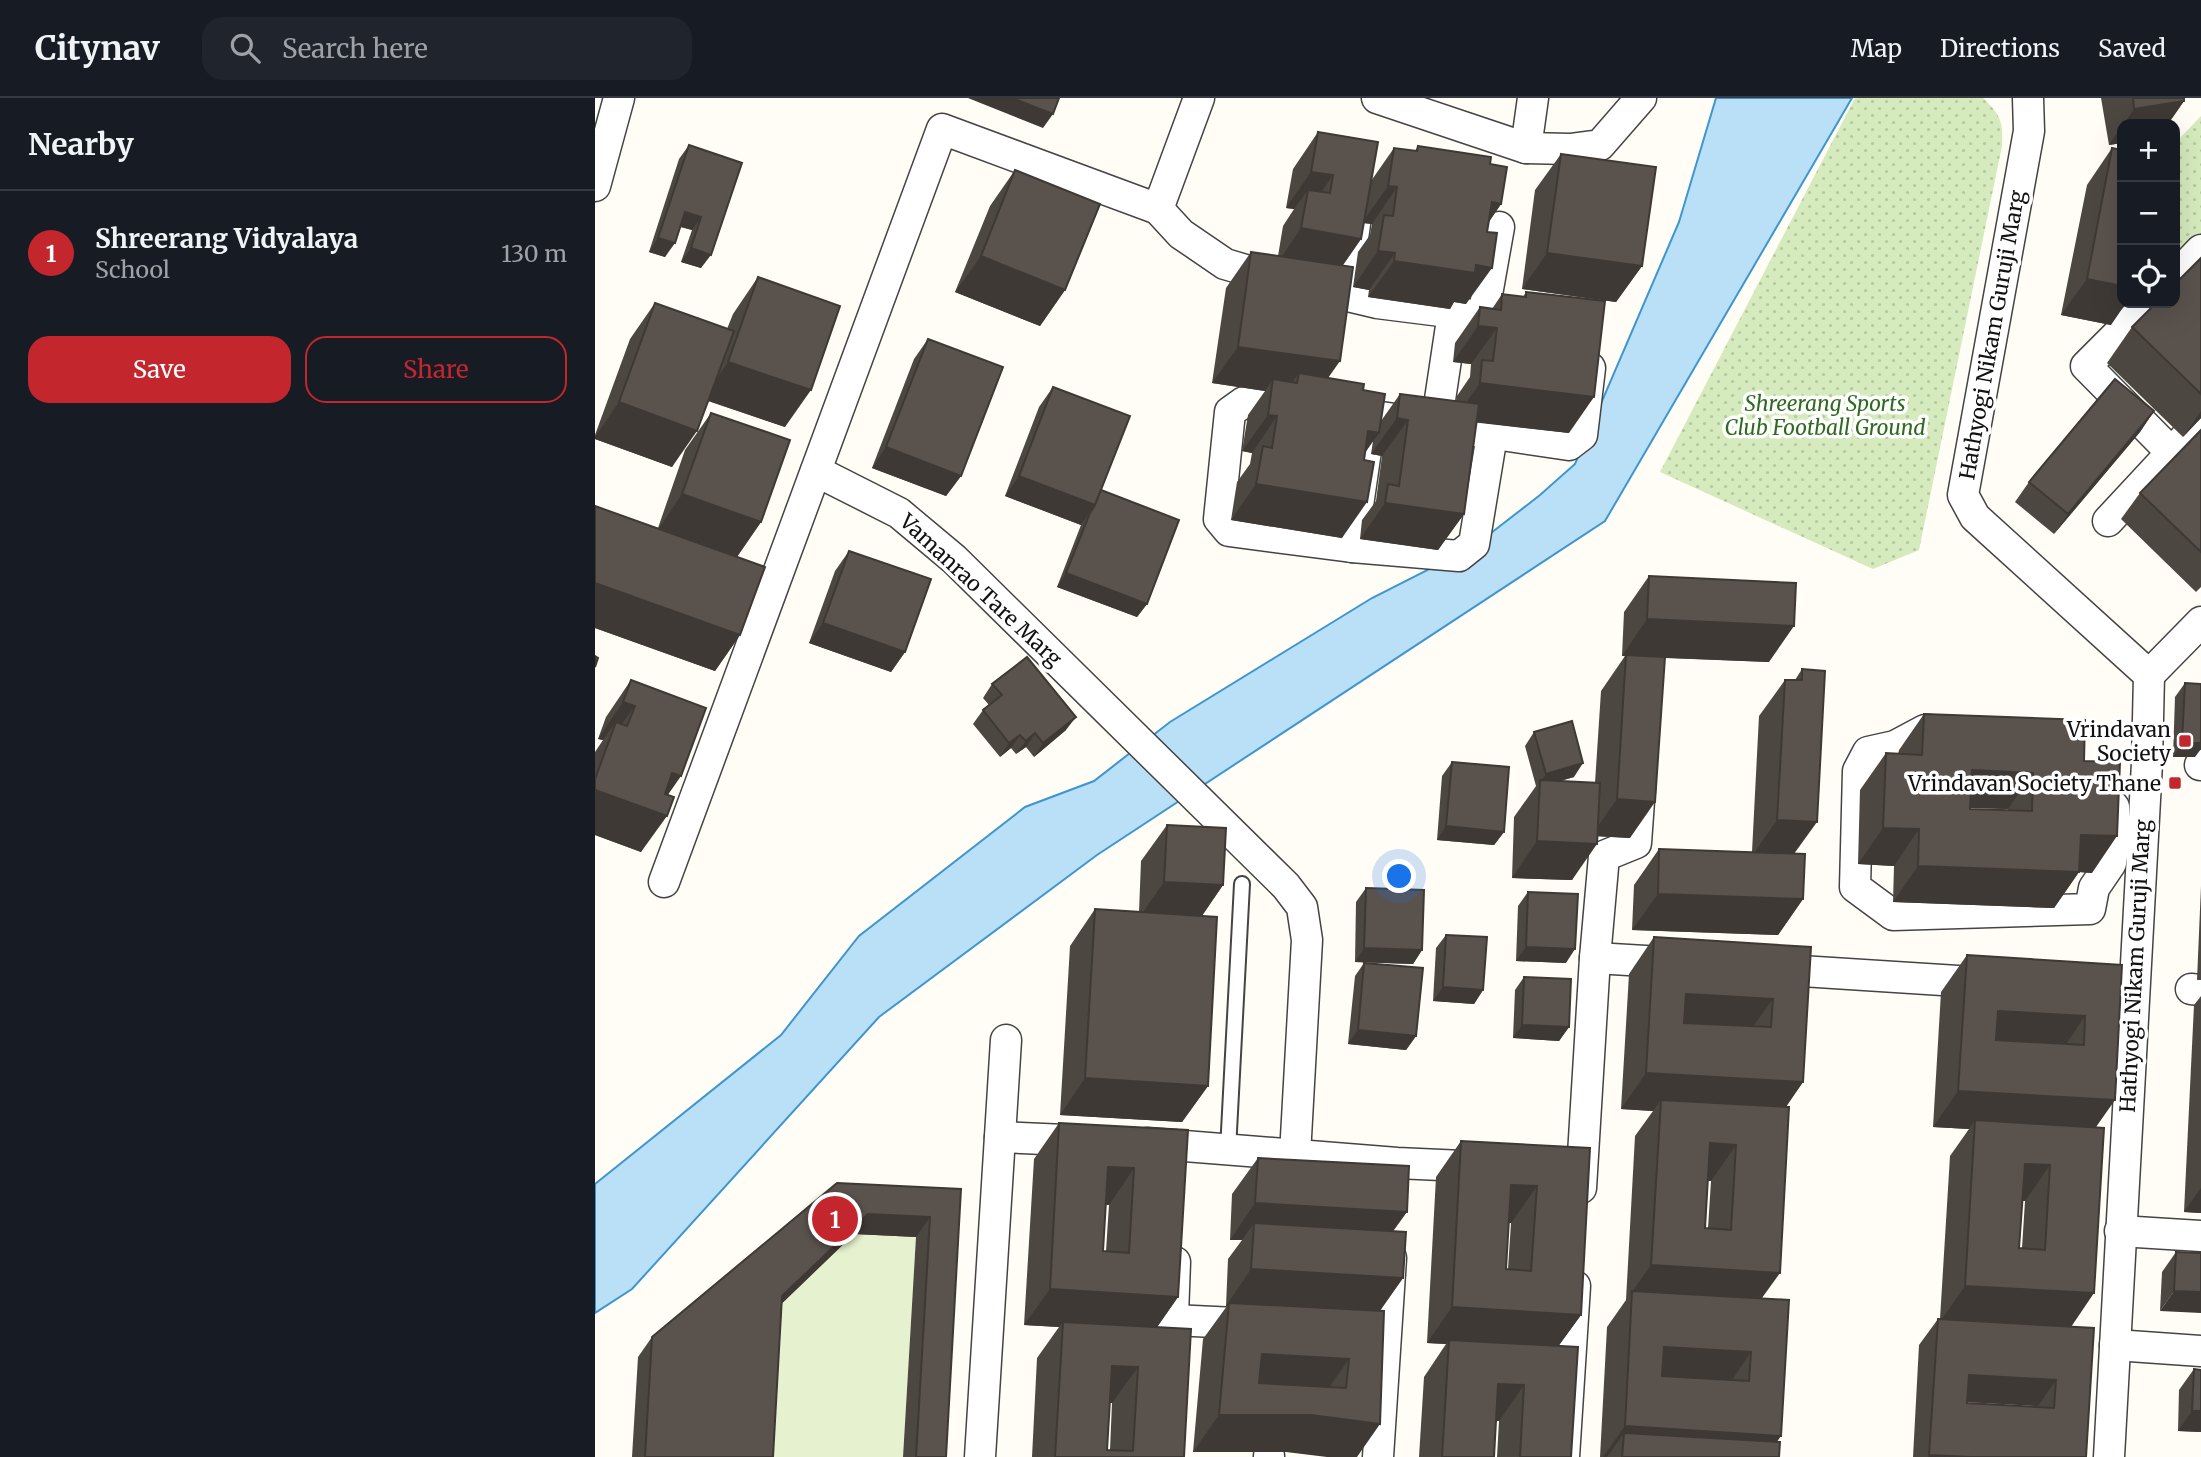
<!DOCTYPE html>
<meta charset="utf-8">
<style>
body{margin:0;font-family:Merriweather,serif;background:#20242c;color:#f1f3f6}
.controls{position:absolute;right:21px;top:21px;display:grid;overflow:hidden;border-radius:14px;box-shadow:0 7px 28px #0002}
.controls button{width:63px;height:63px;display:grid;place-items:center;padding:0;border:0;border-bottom:2px solid #363941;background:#171b24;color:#f1f3f6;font:35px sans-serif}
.you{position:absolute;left:805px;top:779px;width:24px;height:24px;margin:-18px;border:5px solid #fff;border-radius:50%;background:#1a73e8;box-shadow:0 0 0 10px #1a73e833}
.badge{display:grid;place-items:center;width:46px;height:46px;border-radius:50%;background:#c4262e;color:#fff;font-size:23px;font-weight:700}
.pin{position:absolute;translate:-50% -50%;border:4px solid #fff;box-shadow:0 2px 7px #0006}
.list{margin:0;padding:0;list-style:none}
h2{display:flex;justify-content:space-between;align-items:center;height:91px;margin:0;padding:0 28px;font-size:30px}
h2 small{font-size:23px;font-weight:400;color:#9ea1a6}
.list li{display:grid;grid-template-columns:46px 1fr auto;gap:21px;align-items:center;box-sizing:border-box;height:126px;padding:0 28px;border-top:2px solid #363941}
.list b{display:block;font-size:26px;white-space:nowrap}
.list p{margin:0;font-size:23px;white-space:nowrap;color:#9ea1a6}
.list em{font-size:23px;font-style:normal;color:#9ea1a6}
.actions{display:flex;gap:14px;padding:21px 28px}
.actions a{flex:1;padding:16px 0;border:2px solid #c4262e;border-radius:21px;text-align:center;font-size:24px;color:#c4262e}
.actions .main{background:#c4262e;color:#fff}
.icon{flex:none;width:38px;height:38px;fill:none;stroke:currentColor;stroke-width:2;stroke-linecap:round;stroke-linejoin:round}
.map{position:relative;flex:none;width:1606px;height:1359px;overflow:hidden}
header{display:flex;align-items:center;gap:42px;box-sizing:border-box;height:98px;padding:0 35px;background:#171b24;border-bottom:2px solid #363941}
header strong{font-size:33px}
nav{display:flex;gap:38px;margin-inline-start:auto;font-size:24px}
.search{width:490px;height:63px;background:#20242c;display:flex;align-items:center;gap:18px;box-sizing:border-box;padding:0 24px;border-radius:21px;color:#9ea1a6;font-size:26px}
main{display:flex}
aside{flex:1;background:#171b24}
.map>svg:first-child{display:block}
</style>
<header>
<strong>Citynav</strong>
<div class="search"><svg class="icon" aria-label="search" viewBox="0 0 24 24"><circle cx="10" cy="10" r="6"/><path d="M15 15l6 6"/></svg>Search here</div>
<nav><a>Map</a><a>Directions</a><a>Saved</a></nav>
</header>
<main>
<aside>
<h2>Nearby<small></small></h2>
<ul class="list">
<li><span class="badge">1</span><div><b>Shreerang Vidyalaya</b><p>School</p></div><em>130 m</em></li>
</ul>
<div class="actions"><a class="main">Save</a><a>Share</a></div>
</aside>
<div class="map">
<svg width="1606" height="1359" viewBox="0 0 1606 1359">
<defs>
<pattern id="green-dots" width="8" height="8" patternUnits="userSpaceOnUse" patternTransform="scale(1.75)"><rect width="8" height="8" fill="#d5ebbd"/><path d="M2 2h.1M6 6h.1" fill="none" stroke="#b6c8a1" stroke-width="1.8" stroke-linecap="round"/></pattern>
</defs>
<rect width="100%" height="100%" fill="#fffdf5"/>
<g fill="url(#green-dots)">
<path d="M1260,0H1388C1406,17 1408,24 1407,48L1324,452L1278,471L1065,374Z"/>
<path d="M1606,18V137L1580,163V45Z"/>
</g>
<path fill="#e6f2cf" d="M259,1136L321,1139L308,1359H165L173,1219Z"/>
<path fill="#b9e0f7" stroke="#3f96cf" stroke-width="2" d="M1121,0H1257L1010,423L502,757L284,919L37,1191L0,1215V1086L186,937L264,838L430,709L499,683L575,624L777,500L878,449L945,397L980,366L1084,124Z"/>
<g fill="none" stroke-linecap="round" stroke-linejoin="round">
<g stroke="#444" stroke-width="18">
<path id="service" d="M633,1052L647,786"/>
</g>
<g stroke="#444" stroke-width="33">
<g id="minor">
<path d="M782,0L931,50L975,51L1005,47L1046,0"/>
<path d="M1433,0L1434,33L1368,397L1380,419L1554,577L1552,665L1514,1359"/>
<path d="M931,50L938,0"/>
<path d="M0,88L24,0"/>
<path d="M563,111L586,136L630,166L681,181L782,205L917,222"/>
<path d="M1580,179L1606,152"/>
<path d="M750,197L761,119"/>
<path d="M1554,205L1491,268L1576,354"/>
<path d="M888,219L904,129"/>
<path d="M703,308L649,304L635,314L624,421L634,433L757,449L864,458L879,446L897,337"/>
<path d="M746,313L974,347L987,337L995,270"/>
<path d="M841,328L858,215"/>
<path d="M221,373L304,415L359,461L691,788L707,809L712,842L700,1057"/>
<path d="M1513,423L1606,323"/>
<path d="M757,449L776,318"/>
<path d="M1554,577L1606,524"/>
<path d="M1347,633L1330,632L1300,648L1273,654L1263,673L1260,789L1298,817L1495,811L1499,790L1516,765L1519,744"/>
<path d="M1605,667H1606"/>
<path d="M1515,704L1519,709V744L1547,745"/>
<path d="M69,784L347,31L563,111L604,0"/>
<path d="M1000,860L1084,865"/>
<path d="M1175,871L1394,885"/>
<path d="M1596,891L1606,892"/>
<path d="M405,1039L492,1043"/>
<path d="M552,1045L802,1065L890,1069"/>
<path d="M986,1090L1000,860L1009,758L1041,745L1045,689"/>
<path d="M1525,1133L1606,1138"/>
<path d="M578,1222L661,1226"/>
<path d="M1520,1247L1606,1253"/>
<path d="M576,1271L580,1164"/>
<path d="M385,1359L411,942"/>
<path d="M674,1359V1358"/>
<path d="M783,1359L796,1160"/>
<path d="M969,1359L980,1188"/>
</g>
</g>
<use href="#service" stroke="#fff" stroke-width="14"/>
<use href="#minor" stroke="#fff" stroke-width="30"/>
</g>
<g fill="#4d4742" fill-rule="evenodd">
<path d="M1506,0H1589V3L1573,26H1527V45L1514,47Z"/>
<path d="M723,34L776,83L799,50L820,53L823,48L895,66L906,106L894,124L871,206L859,204L855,211L773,199L774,192L758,189L763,154L775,137L777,126L769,125L766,141L748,167L733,280L768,292L786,323L805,296L861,303L862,298L875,279L876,266L858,264L860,245L885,209L897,211L907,196L928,199L931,194L974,335L881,324L869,416L843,452L765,441L767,422L781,403L787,358L776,356L778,343L770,355L747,440L636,422L642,384L655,366L657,355L647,353L653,317L670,293L617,285L631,190L656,154L683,158L688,128L699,111L691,110L698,71Z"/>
<path d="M94,47L147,65L106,170L86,164L97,132L85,129L70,159L54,154L84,61Z"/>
<path d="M1517,50L1516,227L1466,217L1492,87Z"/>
<path d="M966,56L1047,168L1021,204L927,191L940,92Z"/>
<path d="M420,72L470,192L445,228L360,194L395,108Z"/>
<path d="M1606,160V320L1588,339L1512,265L1537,229Z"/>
<path d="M163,179L190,329L113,303L77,369L0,341V337L35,241L60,205L132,231L138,216Z"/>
<path d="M333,241L366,378L351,398L277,370L319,261Z"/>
<path d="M458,289L506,392L552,506L542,519L462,489L486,427L410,398L444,309Z"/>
<path d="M1559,313L1545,334L1459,436L1420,404L1434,384Z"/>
<path d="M116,315L166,424L142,459L145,537L120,573L0,530V408L63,430L90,352Z"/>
<path d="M1606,332V489L1601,494L1526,421L1545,395Z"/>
<path d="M254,453L310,554L296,574L214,545L240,473Z"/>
<path d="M1054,478L1174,564L1070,560L1035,740L1003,738L977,782L917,780L919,719L941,688L930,648L939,634L979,679L965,683L1000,685L1006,593L1030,558H1027L1029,514Z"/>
<path d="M1207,571L1200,755L1208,801L1183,837L1037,832L1039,787L1064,751L1157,754L1164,618L1190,582H1200Z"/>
<path d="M36,582L73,697L46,754L0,737V654L8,642L3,641L11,619Z"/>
<path d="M1590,585L1600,659H1578L1580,599Z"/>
<path d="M397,586L471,632L439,659L431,649L421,656L416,650L405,659L378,626L388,612L394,607L388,600Z"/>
<path d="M1329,616L1489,663L1497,775L1484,774L1459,810L1298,804L1299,768L1263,766L1265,692L1291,655L1303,656L1304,652ZM1375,710L1413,711V712L1375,711Z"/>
<path d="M857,664L909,734L899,747L842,742L847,678Z"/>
<path d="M572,727L628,787L607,818L613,988L587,1024L465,1017L475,848L500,811L544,814L546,763Z"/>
<path d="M1606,788V882H1602Z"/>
<path d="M771,790L827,852L818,866L760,864L761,804Z"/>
<path d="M933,794L971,865L921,863L923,808Z"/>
<path d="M851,837L888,892L879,906L838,903L841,850Z"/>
<path d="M1059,839L1216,849L1208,984L1191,1009L1167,1200L1184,1359H1005L1012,1229L1031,1202L1040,1038L1058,1013L1026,1011L1034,876ZM1113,1083H1116L1113,1130H1110Z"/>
<path d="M1372,857L1527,867L1501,1029L1476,1229L1491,1359H1318L1324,1247L1343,1221H1345L1355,1058L1374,1031L1338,1029L1346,894ZM1427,1103H1430L1427,1150H1424ZM1372,1304L1443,1308V1309L1372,1305Z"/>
<path d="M769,865L821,938L811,952L753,946L760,878Z"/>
<path d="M929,879L974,929L964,943L918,940L920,892Z"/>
<path d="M1606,898V1115L1589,1114L1599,907Z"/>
<path d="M464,1025L593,1032L583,1199L562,1229L589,1359H437L442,1260L464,1229L429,1227L439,1061ZM511,1107H514L511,1153H508ZM515,1305H517L515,1352H512Z"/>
<path d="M866,1043L995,1050L986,1217L963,1248L976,1359H902L904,1323H901L899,1359H824L829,1279L851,1246L832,1245L841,1079ZM914,1125H916L913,1171H911Z"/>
<path d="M663,1060L798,1133L808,1180L785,1213V1326L691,1354H598L608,1241L632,1208H631L633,1161L647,1142H635L637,1096Z"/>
<path d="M242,1085L366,1091L351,1359H308L321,1139L259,1136L187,1205L178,1359H37L43,1259L57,1239Z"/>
<path d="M1581,1154L1606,1155L1565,1213L1567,1174Z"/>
<path d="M1599,1271L1606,1272V1334L1583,1333L1584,1292Z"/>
</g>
<g fill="#3f3936">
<path d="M373,0H417L458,16L448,30Z"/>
<path d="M1589,3L1573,26H1529L1539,11Z"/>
<path d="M1527,28V45L1514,47Z"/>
<path d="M716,74L738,77L713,114V92L699,111L691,110Z"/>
<path d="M793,88L802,89L777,126L767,125Z"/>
<path d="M897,104L906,106L881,142Z"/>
<path d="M90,114L106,119L97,132L81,127Z"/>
<path d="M706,130L766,141L741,177L681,167Z"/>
<path d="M63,140L80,145L70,159L54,154Z"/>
<path d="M96,150L116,157L106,170L86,164Z"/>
<path d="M783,153L800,155L774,192L758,189Z"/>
<path d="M952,155L1047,168L1021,204L927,191Z"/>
<path d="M386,158L470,192L445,228L360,194Z"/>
<path d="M799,163L881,167L897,170L871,206L859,204L855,211L773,199Z"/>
<path d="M1492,181L1527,188V205H1531L1516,227L1466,217Z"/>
<path d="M883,228L902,230L876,266L858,264Z"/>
<path d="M643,249L745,263L719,300L702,285L704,275L689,295L678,281L670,293L617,285Z"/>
<path d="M133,264L216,292L190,329L108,301Z"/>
<path d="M885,285L999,299L974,335L859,322Z"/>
<path d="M24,304L102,333L77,369L0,341V339Z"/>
<path d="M1559,313L1545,334L1459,436L1473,416Z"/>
<path d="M1606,313V320L1588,339Z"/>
<path d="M673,317L682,318L657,355L647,353Z"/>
<path d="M802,320L813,322L787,358L776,356Z"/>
<path d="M773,333L784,335L758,371Z"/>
<path d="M291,349L366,378L351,398L277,370Z"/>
<path d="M424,378L500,407L486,427L410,398Z"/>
<path d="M661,386L772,404L747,440L636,422Z"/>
<path d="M87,396L166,424L141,460L62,433Z"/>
<path d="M790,405L869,416L843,452L765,441Z"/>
<path d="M471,475L552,506L542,519L462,489Z"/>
<path d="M0,485L145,537L120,573L0,530Z"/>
<path d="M1052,521L1199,528L1174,564L1027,558Z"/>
<path d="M228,525L310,554L296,574L214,545Z"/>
<path d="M28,604L40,608L14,644L21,624L8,642L3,641Z"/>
<path d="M481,619L471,632L439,659L448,645Z"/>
<path d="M440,635L431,649L421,656L431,643Z"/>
<path d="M425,637L416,650L405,659L414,645Z"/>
<path d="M1587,645H1606V651L1600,659H1578Z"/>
<path d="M988,665L979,679L944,689L945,685L951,676Z"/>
<path d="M1377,672L1438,675L1413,711L1351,709Z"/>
<path d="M77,675L86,678L61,714L72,718L46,754L0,737V692Z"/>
<path d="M1022,701L1060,704L1035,740L996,738Z"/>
<path d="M1182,722L1222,724L1196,760L1157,758Z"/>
<path d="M851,728L909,734L899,747L842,742Z"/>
<path d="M1288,730L1324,731L1299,768L1263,766Z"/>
<path d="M1486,737L1522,738L1497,775L1484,774L1459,810L1298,804L1323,768Z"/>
<path d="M942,743L1002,746L977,782L917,780Z"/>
<path d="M569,784L628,787L603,823L544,820Z"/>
<path d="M1063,796L1208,801L1183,837L1037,832Z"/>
<path d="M931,849L980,851L971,865L921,863Z"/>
<path d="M769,850L827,852L818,866L760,864Z"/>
<path d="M848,889L888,892L879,906L838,903Z"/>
<path d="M1091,896L1178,901L1152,937L1065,932Z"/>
<path d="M1403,913L1490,918L1465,955L1377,950Z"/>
<path d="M927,927L974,929L964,943L918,940Z"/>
<path d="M763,932L821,938L811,952L753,946Z"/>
<path d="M1051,975L1208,984L1182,1021L1066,1002L1058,1013L1026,1011Z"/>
<path d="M490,980L613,988L587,1024L465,1017Z"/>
<path d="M1363,993L1520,1002L1494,1039L1380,1022L1374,1031L1338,1029Z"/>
<path d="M1115,1045L1141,1047L1116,1083L1090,1082Z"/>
<path d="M1430,1066L1455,1067L1430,1103L1404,1102Z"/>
<path d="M513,1069L539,1070L514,1107L488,1105Z"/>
<path d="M916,1087L942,1088L916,1125L890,1123Z"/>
<path d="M1606,1090V1115L1589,1114Z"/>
<path d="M660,1105L812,1114L786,1150L659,1125L647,1142H635Z"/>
<path d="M273,1116L335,1119L321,1139L259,1136L173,1219L187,1198Z"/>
<path d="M1056,1167L1185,1175L1159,1211L1037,1194Z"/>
<path d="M656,1171L808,1180L782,1216L634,1205L632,1208H631Z"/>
<path d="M1370,1188L1499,1195L1474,1232L1345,1224Z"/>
<path d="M455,1191L583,1199L558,1235L468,1224L464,1229L429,1227Z"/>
<path d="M1579,1193L1606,1194V1215L1565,1213Z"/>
<path d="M857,1209L986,1217L960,1253L854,1242L851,1246L832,1245Z"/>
<path d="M1069,1249L1156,1254L1131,1291L1044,1286Z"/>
<path d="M667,1256L754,1261L728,1298L641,1293Z"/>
<path d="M517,1268L543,1269L517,1305L491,1304Z"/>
<path d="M1374,1277L1461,1282L1443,1308L1355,1303Z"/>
<path d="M903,1286L929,1287L904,1323L878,1322Z"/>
<path d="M1597,1313H1606V1334L1583,1333Z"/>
<path d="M624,1317H716L785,1326L762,1359H732L691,1354H598Z"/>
<path d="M1030,1328L1186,1338L1171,1359L1029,1335L1012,1359H1008Z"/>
<path d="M1334,1357L1376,1359H1333Z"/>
</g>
<g fill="#5a524d" stroke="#3f3936" stroke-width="2" fill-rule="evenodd">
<path d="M417,0H464L458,16Z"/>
<path d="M1538,0H1589V3L1539,11Z"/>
<path d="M723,34L783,44L766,141L706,130L713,92L735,95L738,77L716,74Z"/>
<path d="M94,47L147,65L116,157L96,150L106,119L90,114L80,145L63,140Z"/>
<path d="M823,48L896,59L895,66L912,69L906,106L897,104L892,134L902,135L897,170L881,167L880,175L799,163L800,155L783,153L789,117L798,118L802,89L793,88L799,50L822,53Z"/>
<path d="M1517,50L1527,52V188L1492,181Z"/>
<path d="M966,56L1061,69L1047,168L952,155Z"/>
<path d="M420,72L505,106L470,192L386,158Z"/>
<path d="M656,154L758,169L745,263L643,249Z"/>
<path d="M1606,160V296L1537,229L1561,205H1580V186Z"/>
<path d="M163,179L245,208L216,292L133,264Z"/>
<path d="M931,194L1010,203L999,299L885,285L887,262L898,263L902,230L883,228L885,209L906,212L907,196L931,199Z"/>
<path d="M60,205L139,233L102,333L24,304Z"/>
<path d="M333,241L408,269L366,378L291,349Z"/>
<path d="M704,275L769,286L768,292L790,296L784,335L773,333L769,362L779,364L772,404L661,386L668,348L677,350L682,318L673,317L678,281L702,285Z"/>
<path d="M1520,281L1559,313L1473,416L1434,384Z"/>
<path d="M458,289L535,318L500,407L424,378Z"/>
<path d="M805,296L884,306L869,416L790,405L793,386L804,388L813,322L802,320Z"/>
<path d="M116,315L195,342L166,424L87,396Z"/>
<path d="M1606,332V454L1545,395Z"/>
<path d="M506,392L584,422L552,506L471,475L495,415L500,407Z"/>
<path d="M0,408L170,469L145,537L0,485Z"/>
<path d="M254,453L336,481L310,554L228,525Z"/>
<path d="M1054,478L1201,485L1199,528L1052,521Z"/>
<path d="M1031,557L1070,559L1060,704L1022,701Z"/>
<path d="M0,558L3,560L0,569Z"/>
<path d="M432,559L481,619L448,645L440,635L431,643L425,637L414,645L388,612L407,597L397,586Z"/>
<path d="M1207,571L1230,573L1222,724L1182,722L1190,582H1207Z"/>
<path d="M36,582L111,610L86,678L77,675L70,696L79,699L72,718L0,692V681L21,624L32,628L40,608L28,604Z"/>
<path d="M1590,585L1606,586V645H1587Z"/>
<path d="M1329,616L1490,622L1489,663L1525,664L1522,738L1486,737L1484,774L1323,768L1324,731L1288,730L1291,655L1327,657ZM1377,672L1438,675L1437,713L1375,711Z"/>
<path d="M977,623L988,665L951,676L939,634Z"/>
<path d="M857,664L914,669L909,734L851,728Z"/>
<path d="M945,682L1005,685L1002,746L942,743Z"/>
<path d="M572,727L631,730L628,787L569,784Z"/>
<path d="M1064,751L1210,756L1208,801L1063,796Z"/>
<path d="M771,790L829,792L827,852L769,850Z"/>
<path d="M933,794L983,796L980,851L931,849Z"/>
<path d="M500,811L622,819L613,988L490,980Z"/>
<path d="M851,837L892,839L888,892L848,889Z"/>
<path d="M1059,839L1216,849L1208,984L1051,975ZM1091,896L1178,901L1176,929L1089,925Z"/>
<path d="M1372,857L1527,867L1520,1002L1363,993ZM1403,913L1490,918L1489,947L1401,942Z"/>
<path d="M769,865L828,870L821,938L763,932Z"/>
<path d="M929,879L976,881L974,929L927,927Z"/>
<path d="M1066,1002L1194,1009L1185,1175L1056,1167ZM1115,1045L1141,1047L1136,1132L1110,1130Z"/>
<path d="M1380,1022L1509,1030L1499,1195L1370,1188ZM1430,1066L1455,1067L1450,1152L1424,1150Z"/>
<path d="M464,1025L593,1032L583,1199L455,1191ZM513,1069L539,1070L534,1155L508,1153Z"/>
<path d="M866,1043L995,1050L986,1217L857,1209ZM916,1087L942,1088L936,1173L911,1171Z"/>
<path d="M663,1060L814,1068L812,1114L660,1105Z"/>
<path d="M242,1085L366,1091L351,1359H321L335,1119L273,1116L187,1198L178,1359H50L57,1239Z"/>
<path d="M659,1125L811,1134L808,1180L656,1171Z"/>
<path d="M1581,1154L1606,1155V1194L1579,1193Z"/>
<path d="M1037,1193L1194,1202L1186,1338L1030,1328ZM1069,1249L1156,1254L1154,1283L1067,1278Z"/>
<path d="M634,1205L789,1213L785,1326L716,1317H624ZM667,1256L754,1261L751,1290L664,1285Z"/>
<path d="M1343,1221L1499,1230L1491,1359H1376L1334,1357ZM1374,1277L1461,1282L1459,1310L1372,1305Z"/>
<path d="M468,1224L596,1231L589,1359H460ZM517,1268L543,1269L538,1353L512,1352Z"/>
<path d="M854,1242L983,1249L976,1359H925L929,1287L903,1286L899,1359H847Z"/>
<path d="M1599,1271L1606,1272V1313H1597Z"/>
<path d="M1029,1335L1185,1344L1184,1359H1027Z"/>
</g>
<g fill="#c4262e" stroke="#fff" stroke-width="2.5">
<rect x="1583" y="636" width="14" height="14" rx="3.5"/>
<rect x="1573" y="678" width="14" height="14" rx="3.5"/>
</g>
<g text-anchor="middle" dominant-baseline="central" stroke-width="7" stroke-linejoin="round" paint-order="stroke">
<g font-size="21" fill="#111" stroke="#fff">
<text transform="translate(1397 237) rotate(-80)">Hathyogi Nikam Guruji Marg</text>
<text transform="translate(386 492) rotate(43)">Vamanrao Tare Marg</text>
<text transform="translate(1540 868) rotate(-87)">Hathyogi Nikam Guruji Marg</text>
</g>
<g font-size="21" font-style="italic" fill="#2f6b1f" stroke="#fff">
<text x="1230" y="305">Shreerang Sports<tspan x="1230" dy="24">Club Football Ground</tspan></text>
</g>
<g font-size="21" fill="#111" stroke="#fff" text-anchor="end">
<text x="1576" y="631">Vrindavan<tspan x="1576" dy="24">Society</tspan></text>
<text x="1566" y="685">Vrindavan Society Thane</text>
</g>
</g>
</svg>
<div class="controls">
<button>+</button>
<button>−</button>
<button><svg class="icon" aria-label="locate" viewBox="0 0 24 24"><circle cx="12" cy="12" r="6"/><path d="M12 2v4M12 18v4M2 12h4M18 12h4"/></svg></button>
</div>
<div class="you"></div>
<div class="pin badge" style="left:240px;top:1121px">1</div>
</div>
</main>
